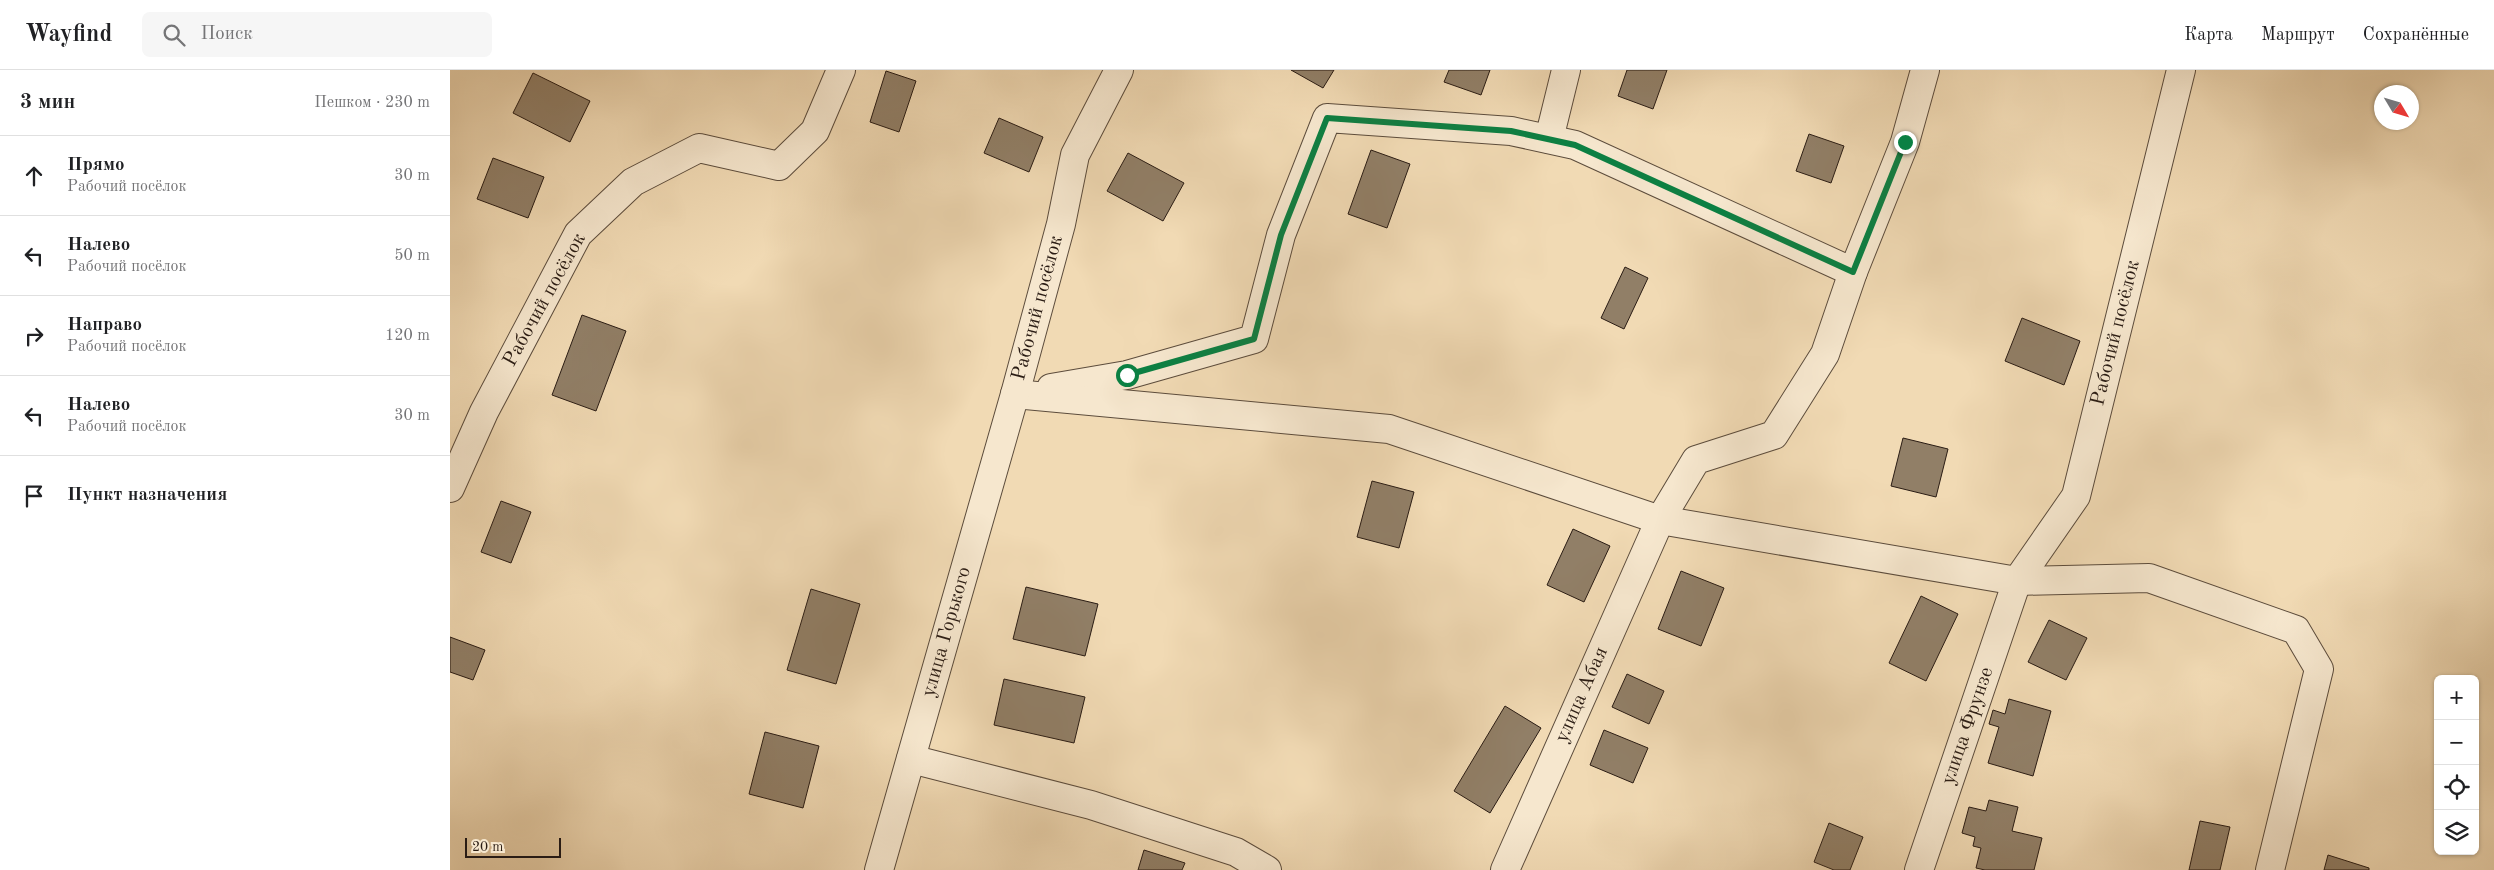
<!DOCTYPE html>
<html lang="ru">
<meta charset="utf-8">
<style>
body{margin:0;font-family:"Old Standard TT",serif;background:#f6f6f6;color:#202124}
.controls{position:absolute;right:15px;bottom:15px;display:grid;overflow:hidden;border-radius:8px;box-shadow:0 1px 4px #0004}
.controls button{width:45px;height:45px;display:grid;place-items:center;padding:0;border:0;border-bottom:1px solid #e0e0e0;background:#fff;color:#202124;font:25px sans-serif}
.compass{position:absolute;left:1924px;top:15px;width:45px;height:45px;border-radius:50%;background:#fff;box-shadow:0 1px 4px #0004;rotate:128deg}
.scale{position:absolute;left:15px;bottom:12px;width:96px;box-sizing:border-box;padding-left:5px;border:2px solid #2a1c14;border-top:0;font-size:14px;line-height:18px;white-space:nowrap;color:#2a1c14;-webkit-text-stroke:4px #f6e7ce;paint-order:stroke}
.stop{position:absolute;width:15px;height:15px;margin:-11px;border:4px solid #0b8043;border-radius:50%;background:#fff}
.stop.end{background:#0b8043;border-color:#fff;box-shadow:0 1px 5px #0008}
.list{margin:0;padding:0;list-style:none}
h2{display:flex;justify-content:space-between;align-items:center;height:65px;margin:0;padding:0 20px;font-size:21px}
h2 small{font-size:16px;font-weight:400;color:#757577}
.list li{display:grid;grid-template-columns:32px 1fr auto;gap:15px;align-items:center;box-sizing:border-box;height:80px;padding:0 20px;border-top:1px solid #e0e0e0}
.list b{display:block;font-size:19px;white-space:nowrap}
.list p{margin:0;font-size:16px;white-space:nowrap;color:#757577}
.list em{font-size:16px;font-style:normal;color:#757577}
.icon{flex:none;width:28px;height:28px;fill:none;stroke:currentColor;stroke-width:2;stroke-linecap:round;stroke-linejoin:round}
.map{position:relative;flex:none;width:2044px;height:800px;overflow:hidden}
header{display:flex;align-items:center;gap:30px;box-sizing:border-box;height:70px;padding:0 25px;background:#fff;border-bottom:1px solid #e0e0e0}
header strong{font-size:24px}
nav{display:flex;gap:28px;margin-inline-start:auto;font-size:18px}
.search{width:350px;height:45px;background:#f6f6f6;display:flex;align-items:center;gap:12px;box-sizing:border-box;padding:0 18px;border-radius:8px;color:#757577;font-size:19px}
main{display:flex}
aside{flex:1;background:#fff}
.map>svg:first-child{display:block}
</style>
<header>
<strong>Wayfind</strong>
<div class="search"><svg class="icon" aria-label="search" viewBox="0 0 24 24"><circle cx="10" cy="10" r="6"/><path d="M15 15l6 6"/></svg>Поиск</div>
<nav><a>Карта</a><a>Маршрут</a><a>Сохранённые</a></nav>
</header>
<main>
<aside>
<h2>3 мин<small>Пешком · 230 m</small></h2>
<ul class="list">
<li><svg class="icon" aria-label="ahead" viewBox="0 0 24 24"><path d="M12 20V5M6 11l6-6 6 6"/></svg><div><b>Прямо</b><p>Рабочий посёлок</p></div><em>30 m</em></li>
<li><svg class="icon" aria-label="left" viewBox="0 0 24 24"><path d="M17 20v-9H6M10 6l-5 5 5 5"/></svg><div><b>Налево</b><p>Рабочий посёлок</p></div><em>50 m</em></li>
<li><svg class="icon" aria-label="right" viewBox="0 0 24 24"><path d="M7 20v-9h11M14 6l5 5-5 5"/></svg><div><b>Направо</b><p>Рабочий посёлок</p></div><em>120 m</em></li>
<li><svg class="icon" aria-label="left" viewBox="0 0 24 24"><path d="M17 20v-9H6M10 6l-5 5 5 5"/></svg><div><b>Налево</b><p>Рабочий посёлок</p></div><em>30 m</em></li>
<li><svg class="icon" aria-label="arrive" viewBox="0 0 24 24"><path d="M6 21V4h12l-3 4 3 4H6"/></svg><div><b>Пункт назначения</b></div></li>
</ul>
</aside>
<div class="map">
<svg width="2044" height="800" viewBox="0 0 2044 800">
<rect width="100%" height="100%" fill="#f1dab4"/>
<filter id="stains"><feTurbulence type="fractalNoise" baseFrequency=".004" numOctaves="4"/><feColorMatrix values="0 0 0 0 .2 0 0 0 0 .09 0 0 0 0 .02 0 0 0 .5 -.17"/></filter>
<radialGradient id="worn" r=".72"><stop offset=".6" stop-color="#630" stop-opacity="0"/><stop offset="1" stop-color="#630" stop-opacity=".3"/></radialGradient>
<g fill="#917f67" stroke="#2a1c14">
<path d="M841,0H884L873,18Z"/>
<path d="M999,0H1040L1031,25L994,12Z"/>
<path d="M1177,0H1217L1203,39L1168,26Z"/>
<path d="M436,1L466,11L449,62L420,52Z"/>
<path d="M83,3L140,31L120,72L63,43Z"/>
<path d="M549,48L593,67L579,102L534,83Z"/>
<path d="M1359,64L1394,76L1381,113L1346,101Z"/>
<path d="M921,80L960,94L937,158L898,144Z"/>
<path d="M678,83L734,113L713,151L657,121Z"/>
<path d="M43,88L94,107L78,148L27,129Z"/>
<path d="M1175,197L1198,208L1174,259L1151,248Z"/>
<path d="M132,245L176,261L146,341L102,325Z"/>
<path d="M1572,248L1630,271L1614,315L1555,291Z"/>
<path d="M1453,368L1498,379L1486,427L1441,416Z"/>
<path d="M922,411L964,422L949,478L907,467Z"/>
<path d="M51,431L81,442L61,493L31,482Z"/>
<path d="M1123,459L1160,476L1134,532L1097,515Z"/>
<path d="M1231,501L1274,518L1251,576L1208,559Z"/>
<path d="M576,517L648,534L635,586L563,569Z"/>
<path d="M361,519L410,534L386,614L337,600Z"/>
<path d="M1471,526L1508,544L1476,611L1439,593Z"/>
<path d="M1599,550L1637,568L1616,610L1578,592Z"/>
<path d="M0,567L35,580L23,610L0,602Z"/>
<path d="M1177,604L1214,621L1199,654L1162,637Z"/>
<path d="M554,609L635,627L624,673L544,655Z"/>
<path d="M1559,629L1601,641L1583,706L1538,693L1549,657L1539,654L1543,640L1555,644Z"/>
<path d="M1055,636L1091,658L1040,743L1004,721Z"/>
<path d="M1154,660L1198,678L1183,713L1140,695Z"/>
<path d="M315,662L369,676L353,738L299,724Z"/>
<path d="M1539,730L1568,737L1562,761L1592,768L1584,800H1535L1526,798L1531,778L1523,776L1525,767L1512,763L1519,737L1536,741Z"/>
<path d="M1750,751L1780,757L1770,800H1739Z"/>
<path d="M1379,753L1413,767L1400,800H1384L1364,792Z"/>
<path d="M694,780L735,793L732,800H688Z"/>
<path d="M1878,785L1919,798V800H1874Z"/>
</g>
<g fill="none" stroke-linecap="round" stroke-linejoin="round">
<g stroke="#5c4c3c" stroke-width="30">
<g id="minor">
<path d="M1099,69L1116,0"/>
<path d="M601,318L677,305L804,269L831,165L877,48L1061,61L1125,75L1403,202L1455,72L1475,0"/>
<path d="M565,324L939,359L1210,450L1567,511L1699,508L1846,560L1869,599L1820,800"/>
<path d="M0,418L34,342L128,164L183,112L249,78L329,96L365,61L391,0"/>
<path d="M461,689L641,735L786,782L817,800"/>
<path d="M429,800L565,324L611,154L625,85L669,0"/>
<path d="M1055,800L1210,450L1246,390L1324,365L1375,284L1403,202"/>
<path d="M1469,800L1567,511L1626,426L1731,0"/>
</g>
</g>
<use href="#minor" stroke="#f6e7ce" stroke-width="28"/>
</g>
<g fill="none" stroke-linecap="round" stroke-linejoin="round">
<path stroke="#0b8043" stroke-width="6" d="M677,305L804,269L831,165L877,48L1061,61L1125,75L1403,202L1455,72"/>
</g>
<g text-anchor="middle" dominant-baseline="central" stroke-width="4" stroke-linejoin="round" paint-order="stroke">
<g font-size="20" fill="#2a1c14" stroke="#f6e7ce">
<text transform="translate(95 230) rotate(-61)">Рабочий посёлок</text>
<text transform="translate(588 238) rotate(-75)">Рабочий посёлок</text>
<text transform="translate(1666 263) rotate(-76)">Рабочий посёлок</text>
<text transform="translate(497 562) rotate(-74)">улица Горького</text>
<text transform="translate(1132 625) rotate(-66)">улица Абая</text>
<text transform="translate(1518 656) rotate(-71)">улица Фрунзе</text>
</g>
</g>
<rect width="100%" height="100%" filter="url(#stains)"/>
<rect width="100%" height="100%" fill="url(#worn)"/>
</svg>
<div class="controls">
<button>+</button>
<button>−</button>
<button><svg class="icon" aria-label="locate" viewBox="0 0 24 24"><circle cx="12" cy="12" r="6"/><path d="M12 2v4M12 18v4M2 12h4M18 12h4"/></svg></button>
<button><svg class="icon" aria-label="layers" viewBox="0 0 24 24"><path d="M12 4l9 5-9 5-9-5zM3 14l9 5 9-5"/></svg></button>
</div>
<svg class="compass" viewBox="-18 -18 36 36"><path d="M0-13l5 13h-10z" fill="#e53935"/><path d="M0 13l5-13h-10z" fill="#757577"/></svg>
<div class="scale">20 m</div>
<div class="stop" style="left:677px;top:305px"></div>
<div class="stop end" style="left:1455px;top:72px"></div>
</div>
</main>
